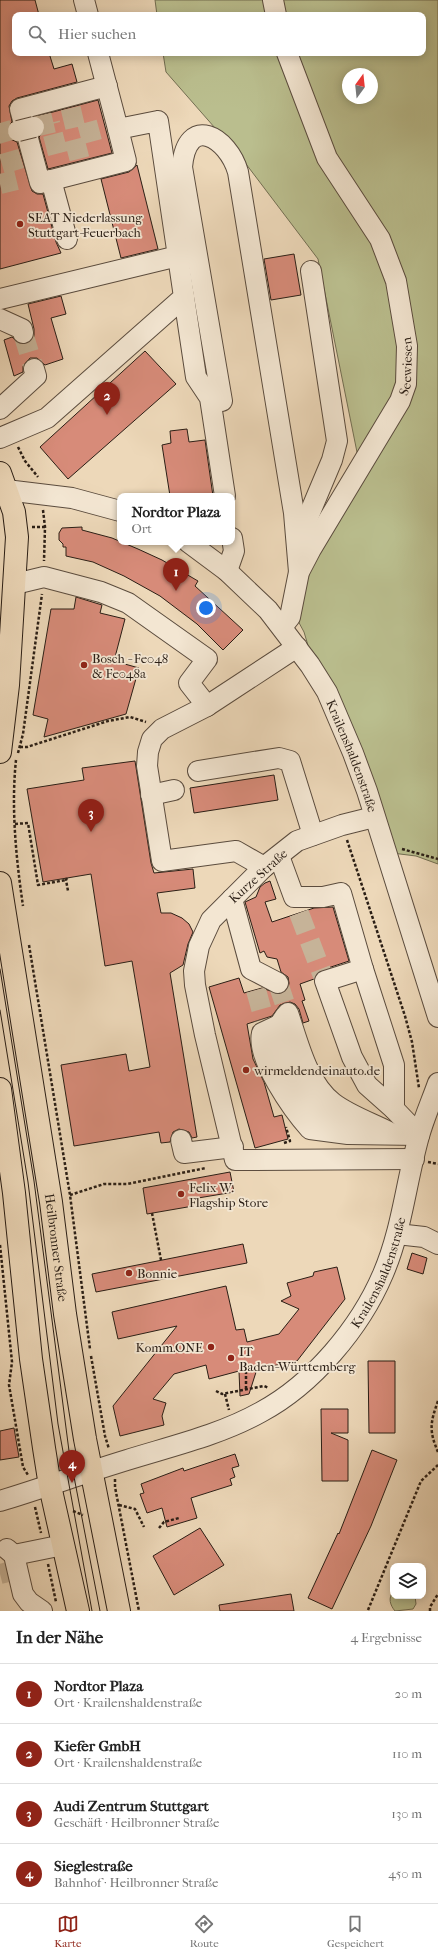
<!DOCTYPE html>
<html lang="de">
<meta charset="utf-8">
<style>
body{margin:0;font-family:"IM FELL French Canon",serif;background:#f2f2f2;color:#222}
.controls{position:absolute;right:12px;bottom:12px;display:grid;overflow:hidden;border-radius:8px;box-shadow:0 2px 10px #0003}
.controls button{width:36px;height:36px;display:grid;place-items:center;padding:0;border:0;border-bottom:1px solid #e0e0e0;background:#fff;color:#222;font:20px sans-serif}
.compass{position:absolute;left:342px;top:68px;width:36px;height:36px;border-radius:50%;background:#fff;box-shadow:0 2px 10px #0003;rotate:15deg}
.you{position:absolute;left:206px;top:608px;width:14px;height:14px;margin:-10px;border:3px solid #fff;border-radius:50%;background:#1a73e8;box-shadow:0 0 0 6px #1a73e833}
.badge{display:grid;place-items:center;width:26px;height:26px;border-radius:50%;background:#8f2418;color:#fff;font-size:13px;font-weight:700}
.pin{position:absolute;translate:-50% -33px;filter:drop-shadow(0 1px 2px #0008)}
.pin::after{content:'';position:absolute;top:21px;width:14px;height:12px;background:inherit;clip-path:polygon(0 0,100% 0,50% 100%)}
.popup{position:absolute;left:117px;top:493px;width:118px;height:52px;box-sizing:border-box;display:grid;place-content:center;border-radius:8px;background:#fff;filter:drop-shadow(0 1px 3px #0005);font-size:13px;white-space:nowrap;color:#767676}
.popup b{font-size:15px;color:#222}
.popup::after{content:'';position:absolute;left:50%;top:100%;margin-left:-8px;border:8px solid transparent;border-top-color:#fff}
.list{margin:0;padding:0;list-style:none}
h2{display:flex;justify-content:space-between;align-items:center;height:52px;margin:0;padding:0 16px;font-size:17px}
h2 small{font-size:13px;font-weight:400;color:#767676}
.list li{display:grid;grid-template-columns:26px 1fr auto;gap:12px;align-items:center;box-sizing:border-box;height:60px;padding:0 16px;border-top:1px solid #e0e0e0}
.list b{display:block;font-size:15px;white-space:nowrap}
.list p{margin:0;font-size:13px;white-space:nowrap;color:#767676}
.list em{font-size:13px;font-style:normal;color:#767676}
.icon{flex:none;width:22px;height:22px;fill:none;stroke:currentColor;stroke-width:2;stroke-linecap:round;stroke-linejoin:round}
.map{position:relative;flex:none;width:438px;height:1611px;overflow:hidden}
.search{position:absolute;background:#fff;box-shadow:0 2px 10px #0003;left:12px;right:12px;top:12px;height:44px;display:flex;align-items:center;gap:10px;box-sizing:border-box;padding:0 14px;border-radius:8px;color:#767676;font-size:15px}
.sheet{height:292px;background:#fff}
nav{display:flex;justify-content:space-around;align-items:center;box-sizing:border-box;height:56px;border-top:1px solid #e0e0e0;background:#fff;font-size:11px;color:#767676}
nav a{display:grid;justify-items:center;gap:2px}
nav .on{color:#8f2418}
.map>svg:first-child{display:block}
</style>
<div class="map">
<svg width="438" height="1611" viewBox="0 0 438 1611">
<rect width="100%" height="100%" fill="#edd8b9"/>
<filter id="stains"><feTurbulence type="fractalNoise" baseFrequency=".005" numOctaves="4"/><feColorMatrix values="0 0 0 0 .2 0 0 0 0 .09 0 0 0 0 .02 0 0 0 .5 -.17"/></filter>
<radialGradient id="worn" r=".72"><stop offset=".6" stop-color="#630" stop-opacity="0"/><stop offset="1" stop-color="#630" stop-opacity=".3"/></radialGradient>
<g fill="#babe8e" stroke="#726e52" fill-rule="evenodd">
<path d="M155,0H438V864L416,856L392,853L313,662L304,632L297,619L307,575L360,467L318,259L243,160L166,72L163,53H423V15H157ZM348,74H372V98H348Z"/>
<path d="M393,1592V1596H415L416,1604L413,1609L395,1611C390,1605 388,1598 393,1592Z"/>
</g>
<g fill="#d78b79" stroke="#2a1e15">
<path d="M0,0H35L39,15H15V53H49L54,69L72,64L77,82L17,98L12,101L9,106L12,122L7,127V134L10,139L17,142L32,191L37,194H43L56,242L61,253L0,269Z"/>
<path d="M98,100L112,153L48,169L39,137L45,131V125L42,119L38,116Z"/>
<path d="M137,165L158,249L121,258L101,179L129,172Z"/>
<path d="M294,254L301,295L271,300L264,259Z"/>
<path d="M61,296L66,314L51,318L63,359L45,365L37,358H30L23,366V372L14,376L4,340L12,337L20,344L31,342L34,337V329L28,304Z"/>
<path d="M145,351L176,384L68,479L40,447Z"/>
<path d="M187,429L189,442L205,440L213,496H170L162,445L171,443L170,431Z"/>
<path d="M82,527V530L112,538L138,549L162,560L198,581L195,586L243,630L223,650L197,624L160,596L124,576L93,562L66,556V547H63V544L59,540V533L62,528Z"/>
<path d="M76,597L102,605L100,613L125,619L114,661L139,668L126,714L44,737L48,719L33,715L51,609H74Z"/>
<path d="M135,761L151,863L154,873L193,869L195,888L157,893L161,913H171L182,918L189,924L193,932L188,944L183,965L170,973L197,1137L192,1138L189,1132L179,1129L173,1132L170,1142L161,1143L159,1132L74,1146L61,1065L126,1054L129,1071L150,1067L132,961L105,966L91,874L43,882L27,789L84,780L82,768Z"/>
<path d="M274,775L278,800L194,813L190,788Z"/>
<path d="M270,881L276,899L265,902L272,922L314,908L333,907L349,961L322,970L316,974L314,979L300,984L305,1000L302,1001L309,1021L303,1023L299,1009L295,1004L290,1002L280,1005L272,1016L247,1024L253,1059L264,1082L274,1117L282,1115L288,1139L255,1148L209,987L239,978L244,993L262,988L279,994L288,989L289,983L288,977L281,972L277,959L267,957L264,951L260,953L245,902L256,897L260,887L265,883Z"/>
<path d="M230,1172L234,1192L198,1198L199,1205L147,1214L143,1188Z"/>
<path d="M243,1244L247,1263L96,1292L92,1274Z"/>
<path d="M412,1253L427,1258L423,1274L407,1269Z"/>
<path d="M337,1267L345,1299L297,1361L257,1369L249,1394L240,1396L239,1371L209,1379L206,1365L174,1374L153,1399L166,1403L162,1416L164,1425L120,1436L113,1406L177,1326L118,1339L112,1312L226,1286L236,1330L244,1329L247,1342L279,1334L299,1309L281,1301L291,1296L287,1283L313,1276L314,1272Z"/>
<path d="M368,1361H395V1433H369Z"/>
<path d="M321,1409H348V1433H331L348,1440V1481H322Z"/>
<path d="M14,1428L19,1457L0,1460V1431Z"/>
<path d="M372,1450L397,1460L371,1526L332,1609L308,1598L338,1533L339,1534Z"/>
<path d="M235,1454L239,1466L232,1468L235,1477L230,1479L232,1485L191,1498L197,1518L167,1527L162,1508L147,1513L140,1494L144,1493L141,1484L183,1468L184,1471Z"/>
<path d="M200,1528L224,1565L174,1595L153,1556Z"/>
<path d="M291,1594L294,1611H220L219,1605Z"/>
</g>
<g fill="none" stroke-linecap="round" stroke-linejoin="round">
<g stroke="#c6b398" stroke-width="20" stroke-dasharray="20 10" stroke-linecap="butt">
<path d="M0,123L17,180L0,184"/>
<path d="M34,127L85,115L93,145L58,154L50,123"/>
<path d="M23,333L34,369"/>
<path d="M299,913L323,976"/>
<path d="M278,983L288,1013"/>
<path d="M256,990L264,1019"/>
<path d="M0,1574L8,1572"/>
</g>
<g stroke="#5b4c3e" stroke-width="22">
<g id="minor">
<path d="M84,0L88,15"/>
<path d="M273,0L276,15"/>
<path d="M107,86L20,109L40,183L126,161L118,129"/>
<path d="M51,180L67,239"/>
<path d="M184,297L196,377L210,398L225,496"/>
<path d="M0,299L178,256"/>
<path d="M0,319L22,329L23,333"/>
<path d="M222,401L182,167C187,113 228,137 238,172L294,513L299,572"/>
<path d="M0,409L36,376L34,369"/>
<path d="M0,438L47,418L184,297L158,121L118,129L98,53"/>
<path d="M6,490L72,498L120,511"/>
<path d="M298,541L332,460L337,441L311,271"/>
<path id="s1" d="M188,542L227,571L268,610L310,665L327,692L353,753L367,791L438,1017"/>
<path d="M227,571L234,551L232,538"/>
<path d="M15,584L44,577L101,592L128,603L207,659L189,683L207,706"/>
<path id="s2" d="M282,627L290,617L299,572L311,549L400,401L406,384L407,346L396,281L380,239L327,158L287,53"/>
<path d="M198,771L279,758L290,761L313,835"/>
<path d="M151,795L174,790"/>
<path d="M374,817L342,825L297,841L264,867L211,920L199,946L194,971L195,985L205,1035L235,1160L414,1159"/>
<path d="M279,856L294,897H323L341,893L363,969L325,981L352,1057L367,1085L394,1109L419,1135"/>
<path d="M264,867L236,851L162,861L147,766L148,752L152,739L162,729L207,706L297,647"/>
<path d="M232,899L251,969L278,983"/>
<path d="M363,969L394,1065V1109"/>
<path d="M288,1013C298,1042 307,1083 333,1103C350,1116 372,1123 391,1133"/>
<path d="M286,1015C282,1021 277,1027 277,1034C277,1040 281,1047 282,1052C294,1087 313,1112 344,1132"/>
<path d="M279,1025L262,1033C256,1058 293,1110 310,1129L348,1134L419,1135"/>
<path d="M181,1140L184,1153L233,1147"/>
<path d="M397,1234L424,1237L438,1244"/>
<path id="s3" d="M0,1501C43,1488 84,1473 127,1460C172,1446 220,1435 261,1412C313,1384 360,1328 383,1274C402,1230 406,1182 419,1136C424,1118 432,1100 438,1083"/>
<path d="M7,1549L14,1555L23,1594L29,1602L42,1611"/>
<path d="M14,1555L63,1545"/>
</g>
</g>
<g stroke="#2a1e15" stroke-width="24">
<g id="major">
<path d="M0,473L14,512L17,537L8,685L0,752"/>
<path id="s4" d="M0,883L51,1202L65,1314L85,1439L119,1611"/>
<path d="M0,1089L14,1193L31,1359L44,1448L50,1486L78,1611"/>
</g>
</g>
<g stroke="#2a1e15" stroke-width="2.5" stroke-dasharray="3 2" stroke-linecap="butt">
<path d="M18,447L25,461L38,477"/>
<path d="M43,510L45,527L44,561"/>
<path d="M32,527H45"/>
<path d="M20,747H27L108,721L130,717L146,722"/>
<path d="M18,753L23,734L42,594"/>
<path d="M16,760C11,807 16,858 23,906"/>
<path d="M15,824L28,823L38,885L66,880"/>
<path d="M347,840L405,1016L412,1042L419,1088"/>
<path d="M402,849L438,859"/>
<path d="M67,878L66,880L68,891"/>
<path d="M29,945L70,1195L90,1349"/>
<path d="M284,1143L290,1141L286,1127"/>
<path d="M428,1162L438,1164"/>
<path d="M70,1195L104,1184H127L206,1168"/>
<path d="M152,1213L161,1260"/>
<path d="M0,1245L12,1362L9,1385L23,1467L28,1475"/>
<path d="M91,1356L105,1436L109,1449"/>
<path d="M246,1389V1370"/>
<path d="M216,1391L222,1394L264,1386L269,1388"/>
<path d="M225,1394L229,1410"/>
<path d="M438,1401C430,1423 429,1431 438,1452"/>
<path d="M115,1479V1487L139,1611"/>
<path d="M119,1505L135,1509L144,1527"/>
<path d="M35,1507L41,1533"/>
<path d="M73,1511L83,1515"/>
<path d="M159,1528L164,1522L179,1518"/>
<path d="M48,1564L56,1602"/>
<path d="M368,1610L421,1481L438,1465"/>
<path d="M430,1611V1607L438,1594"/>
</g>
<use href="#minor" stroke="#f3e6d2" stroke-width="20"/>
<use href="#major" stroke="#edd8b9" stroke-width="22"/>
<g stroke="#2a1e15" stroke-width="1">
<path d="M0,969L34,1181L69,1451L100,1611"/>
<path d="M0,1010L28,1182L58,1424L92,1611"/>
</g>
<g stroke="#5b4c3e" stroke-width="22" stroke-linecap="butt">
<path id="minor-bridge" d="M18,131L34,127"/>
</g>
<use href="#minor-bridge" stroke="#f3e6d2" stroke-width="20"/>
</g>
<g fill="#8f2418" stroke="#f3e6d2" stroke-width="1.5">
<circle cx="20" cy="224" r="4"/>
<circle cx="84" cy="665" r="4"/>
<circle cx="246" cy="1070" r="4"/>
<circle cx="181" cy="1194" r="4"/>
<circle cx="129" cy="1273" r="4"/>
<circle cx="211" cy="1347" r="4"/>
<circle cx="231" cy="1358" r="4"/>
</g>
<g text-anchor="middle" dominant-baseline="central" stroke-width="3.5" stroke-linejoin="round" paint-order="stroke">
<g font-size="13" fill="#2a1e15" stroke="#f3e6d2" text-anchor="start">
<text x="28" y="217">SEAT Niederlassung<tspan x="28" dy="15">Stuttgart-Feuerbach</tspan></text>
<text x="92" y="658">Bosch - Fe048<tspan x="92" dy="15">&amp; Fe048a</tspan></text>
<text x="254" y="1070">wirmeldendeinauto.de</text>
<text x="189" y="1187">Felix W.<tspan x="189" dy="15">Flagship Store</tspan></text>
<text x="137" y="1273">Bonnie</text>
<text x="203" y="1347" text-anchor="end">Komm.ONE</text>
<text x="239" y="1351">IT<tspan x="239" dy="15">Baden-Württemberg</tspan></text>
</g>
<g font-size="13" fill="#2a1e15" stroke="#f3e6d2">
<text stroke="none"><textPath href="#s2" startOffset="293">Seewiesen</textPath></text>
<text stroke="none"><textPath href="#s1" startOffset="275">Krailenshaldenstraße</textPath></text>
<text transform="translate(258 876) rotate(-42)">Kurze Straße</text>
<text stroke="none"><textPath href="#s4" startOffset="369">Heilbronner Straße</textPath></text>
<text stroke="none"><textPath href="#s3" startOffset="463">Krailenshaldenstraße</textPath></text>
</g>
</g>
<rect width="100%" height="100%" filter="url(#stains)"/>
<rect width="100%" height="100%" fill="url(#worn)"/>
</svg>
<div class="controls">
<button><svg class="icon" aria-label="layers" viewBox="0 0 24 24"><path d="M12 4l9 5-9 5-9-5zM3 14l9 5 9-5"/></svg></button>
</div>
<svg class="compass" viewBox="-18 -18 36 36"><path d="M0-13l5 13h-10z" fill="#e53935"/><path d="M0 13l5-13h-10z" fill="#767676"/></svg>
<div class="you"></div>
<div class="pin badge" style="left:176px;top:591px">1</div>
<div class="popup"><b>Nordtor Plaza</b>Ort</div>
<div class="pin badge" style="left:107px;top:415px">2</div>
<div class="pin badge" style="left:91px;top:832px">3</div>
<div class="pin badge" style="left:72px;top:1483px">4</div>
<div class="search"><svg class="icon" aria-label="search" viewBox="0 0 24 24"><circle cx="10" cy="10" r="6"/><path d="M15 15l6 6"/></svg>Hier suchen</div>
</div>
<section class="sheet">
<h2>In der Nähe<small>4 Ergebnisse</small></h2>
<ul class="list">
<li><span class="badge">1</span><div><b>Nordtor Plaza</b><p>Ort · Krailenshaldenstraße</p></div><em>20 m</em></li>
<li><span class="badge">2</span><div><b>Kiefer GmbH</b><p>Ort · Krailenshaldenstraße</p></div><em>110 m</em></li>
<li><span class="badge">3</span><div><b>Audi Zentrum Stuttgart</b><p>Geschäft · Heilbronner Straße</p></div><em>130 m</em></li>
<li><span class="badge">4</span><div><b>Sieglestraße</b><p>Bahnhof · Heilbronner Straße</p></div><em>450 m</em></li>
</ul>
</section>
<nav>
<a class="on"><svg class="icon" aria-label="map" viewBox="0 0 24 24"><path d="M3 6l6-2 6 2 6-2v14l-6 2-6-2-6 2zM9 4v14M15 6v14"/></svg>Karte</a>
<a><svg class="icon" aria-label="directions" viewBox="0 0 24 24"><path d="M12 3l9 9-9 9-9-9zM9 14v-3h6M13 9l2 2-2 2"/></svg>Route</a>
<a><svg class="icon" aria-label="saved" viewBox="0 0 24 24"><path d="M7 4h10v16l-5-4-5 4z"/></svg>Gespeichert</a>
</nav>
